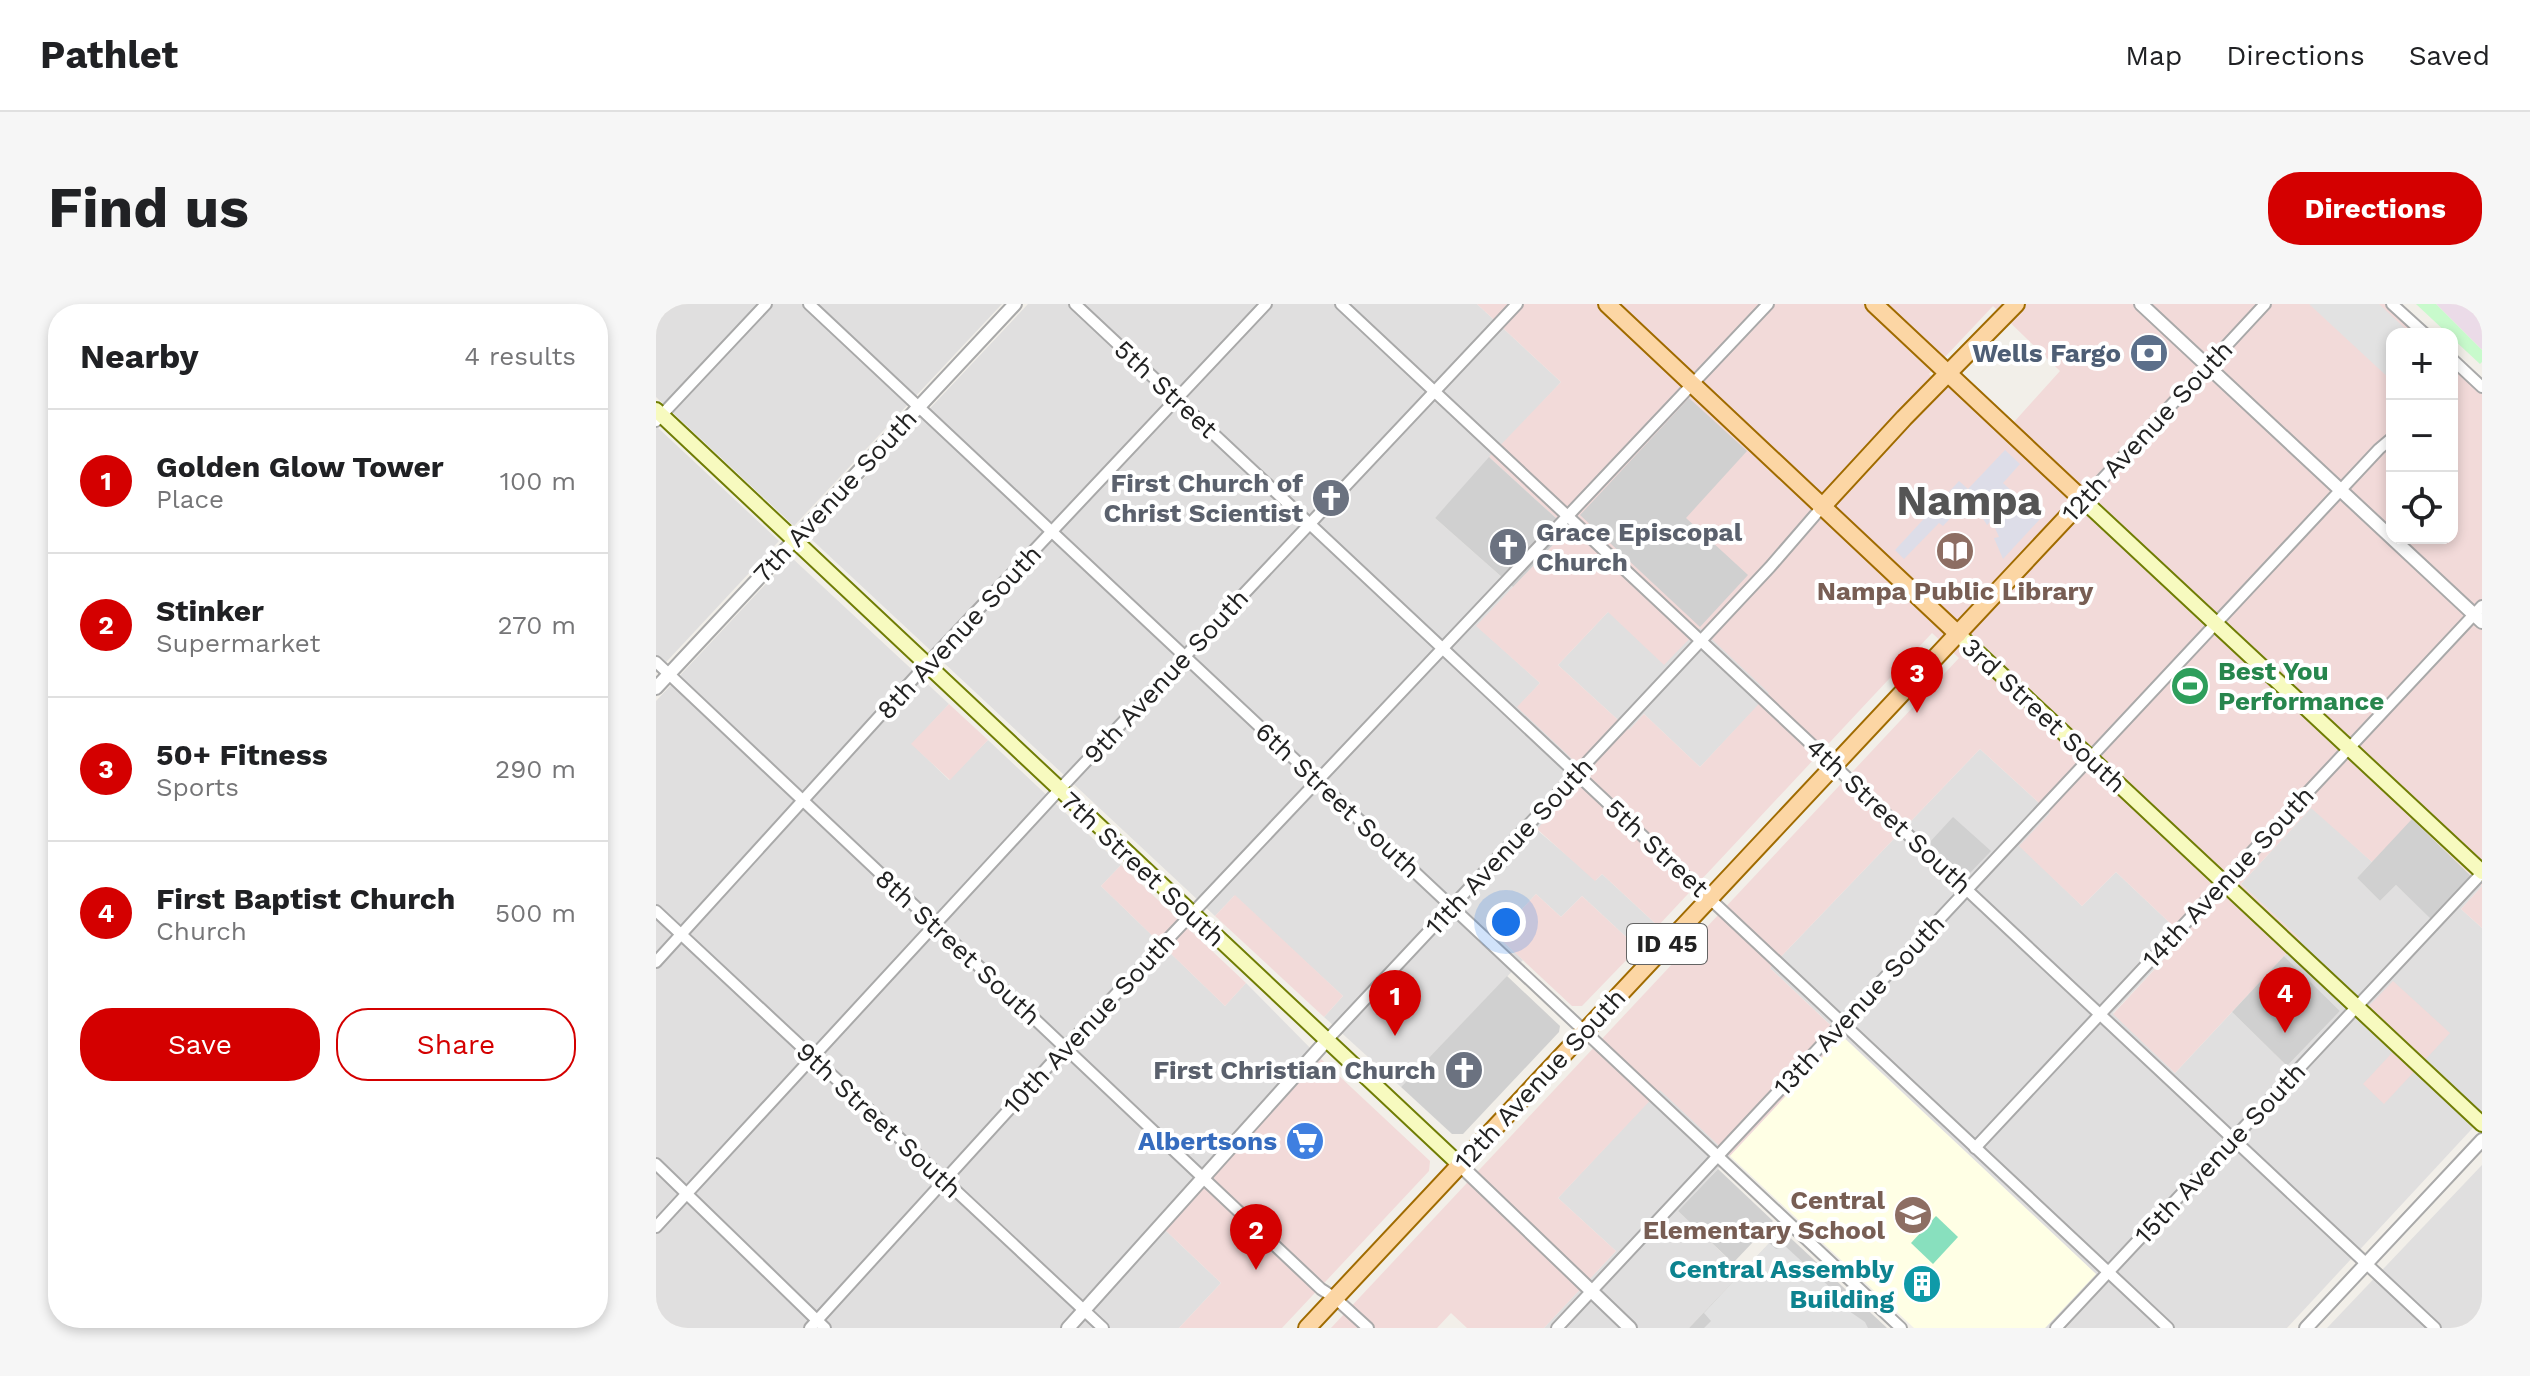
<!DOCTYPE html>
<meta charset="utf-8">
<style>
body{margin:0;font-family:"Work Sans",sans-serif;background:#f6f6f6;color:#202124}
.controls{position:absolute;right:24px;top:24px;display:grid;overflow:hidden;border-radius:16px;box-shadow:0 4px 12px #0003}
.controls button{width:72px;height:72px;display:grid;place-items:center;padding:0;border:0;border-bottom:2px solid #e0e0e0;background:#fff;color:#202124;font:40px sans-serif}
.you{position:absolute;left:850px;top:618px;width:28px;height:28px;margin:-20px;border:6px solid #fff;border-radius:50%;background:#1a73e8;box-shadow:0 0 0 12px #1a73e833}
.badge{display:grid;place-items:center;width:52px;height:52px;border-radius:50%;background:#d40000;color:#fff;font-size:26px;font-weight:700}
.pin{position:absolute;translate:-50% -66px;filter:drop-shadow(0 2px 4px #0008)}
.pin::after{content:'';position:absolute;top:42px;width:28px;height:24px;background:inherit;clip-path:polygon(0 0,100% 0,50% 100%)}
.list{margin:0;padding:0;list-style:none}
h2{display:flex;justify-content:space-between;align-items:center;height:104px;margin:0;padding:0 32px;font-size:34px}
h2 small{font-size:26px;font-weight:400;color:#757577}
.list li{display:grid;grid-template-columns:52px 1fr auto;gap:24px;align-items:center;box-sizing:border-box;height:144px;padding:0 32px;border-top:2px solid #e0e0e0}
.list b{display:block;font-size:30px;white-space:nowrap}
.list p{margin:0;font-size:26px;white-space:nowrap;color:#757577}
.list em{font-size:26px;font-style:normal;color:#757577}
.actions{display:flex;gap:16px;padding:24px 32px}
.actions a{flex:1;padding:18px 0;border:2px solid #d40000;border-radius:32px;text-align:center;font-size:28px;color:#d40000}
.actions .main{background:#d40000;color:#fff}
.icon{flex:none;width:44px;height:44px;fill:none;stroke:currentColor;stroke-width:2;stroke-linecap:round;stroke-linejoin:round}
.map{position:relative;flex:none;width:1826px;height:1024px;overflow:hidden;border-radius:32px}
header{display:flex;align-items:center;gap:48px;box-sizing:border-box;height:112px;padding:0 40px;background:#fff;border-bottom:2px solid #e0e0e0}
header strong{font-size:38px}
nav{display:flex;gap:44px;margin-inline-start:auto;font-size:28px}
.intro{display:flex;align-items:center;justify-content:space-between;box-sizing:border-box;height:192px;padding:0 48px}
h1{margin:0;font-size:56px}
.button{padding:20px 36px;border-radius:32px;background:#d40000;color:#fff;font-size:28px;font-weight:700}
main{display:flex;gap:48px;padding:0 48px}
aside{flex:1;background:#fff;border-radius:32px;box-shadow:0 4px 12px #0003}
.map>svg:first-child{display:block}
</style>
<header>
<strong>Pathlet</strong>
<nav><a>Map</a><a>Directions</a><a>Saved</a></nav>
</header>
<div class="intro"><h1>Find us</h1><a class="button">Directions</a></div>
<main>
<aside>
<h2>Nearby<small>4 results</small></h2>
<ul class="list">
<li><span class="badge">1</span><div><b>Golden Glow Tower</b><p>Place</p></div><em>100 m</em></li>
<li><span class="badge">2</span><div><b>Stinker</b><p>Supermarket</p></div><em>270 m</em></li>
<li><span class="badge">3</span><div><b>50+ Fitness</b><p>Sports</p></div><em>290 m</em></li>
<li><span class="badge">4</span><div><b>First Baptist Church</b><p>Church</p></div><em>500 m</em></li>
</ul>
<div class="actions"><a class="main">Save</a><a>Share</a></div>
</aside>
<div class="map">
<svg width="1826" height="1024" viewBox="0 0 1826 1024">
<rect width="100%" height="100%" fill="#f2efe9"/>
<g fill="#e0dfdf">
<path d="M0,0H346L138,222L0,93Z"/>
<path d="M372,0H821L905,78L779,214L857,283L821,322L884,379L862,403L932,470L881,526L940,576L946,570L1002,622L982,644L926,592L905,613L880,590L841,632L867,656L745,783L668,713L687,692L578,592L559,612L153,233Z"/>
<path d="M0,122L123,237L0,369Z"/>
<path d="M135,253L293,400L256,440L293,476L332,436L465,561L445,582L569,702L590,679L665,755L507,924L565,979L523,1024H0V397Z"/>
<path d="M952,308L1044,323L1114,389L1044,463L988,410L973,426L902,361Z"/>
<path d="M1324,445L1394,509L1364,542L1426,602L1460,568L1515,620L1524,638L1457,709L1519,769L1576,708L1631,762L1684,707L1628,652L1644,635L1585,580L1656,503L1716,558L1701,574L1724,597L1740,581L1775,614L1815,572L1826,582L1805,605L1826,624V814L1631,1024H1389L1440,970L1114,664Z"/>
<path d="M1004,785L1074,852L1022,907L1086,968L1033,1024H888L960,947L902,894Z"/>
<path d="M1826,861V1024H1671Z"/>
</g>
<g fill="#f2dad9" fill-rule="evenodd">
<path d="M821,0H1730L1762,30H1736V234H1796V62L1826,90V624L1805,605L1826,582L1757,516L1716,558L1655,504L1585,580L1644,635L1519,769L1457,710L1524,638L1510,625L1515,620L1460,568L1426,602L1363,542L1394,509L1324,445L1114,664L1186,732L1074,852L1004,786L902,894L960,947L888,1024H811L795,1009L781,1024H675L1303,354L1276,329L1002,622L946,570L939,577L881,525L932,470L861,403L884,379L820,322L912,225L833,153L905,78ZM1337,2L1404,67L1358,118L1312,75L1289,85L1273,70ZM1033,94L1090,147L1029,214ZM952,308L1008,361L1044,324L1113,389L1044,463L988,410L973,426L902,361Z"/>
<path d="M293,400L332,436L294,476L255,440Z"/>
<path d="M465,561L590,679L569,702L445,582Z"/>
<path d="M880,590L905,613L926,592L982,644L926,702H916L841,632Z"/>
<path d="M579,591L687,692L668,713L559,612Z"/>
<path d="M1737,677L1794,729L1728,800L1707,780L1746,738L1711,704Z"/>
<path d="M665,755L774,857L773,867L626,1024H523L565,979L507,924Z"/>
</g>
<path fill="#ebdbe8" d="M1780,0H1826V46Z"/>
<path fill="#ffffe5" d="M1186,732L1440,970L1389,1024H1258L1074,852Z"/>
<g fill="#d0d0d0">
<path d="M1033,94L1091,147L1030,214L1092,271L1044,323L924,211Z"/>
<path d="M833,153L912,225L857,283L779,214Z"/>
<path d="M1297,513L1335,547L1310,573L1273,539Z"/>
<path d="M1756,515L1815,572L1775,615L1740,581L1724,597L1701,574Z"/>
<path d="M1628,652L1684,707L1631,762L1576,708Z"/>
<path d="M851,672L904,722L903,728L807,830H796L745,783Z"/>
<path d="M1062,865L1117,917L1077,959L1022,907Z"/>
<path d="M1126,926L1231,1024H1033Z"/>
</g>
<path fill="#c8facc" d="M1760,0H1780L1826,46V58L1824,60L1796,34V30H1792Z"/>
<path fill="#88e0be" d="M1280,912L1302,933L1277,960L1255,939Z"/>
<g fill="#e2e2e2">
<path d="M1653,0H1723L1755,30H1736V77Z"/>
<path d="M1113,939L1120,945L1129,942L1190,998V1005L1209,1018L1212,1024H1048L1055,1017L1048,1009Z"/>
</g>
<path fill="#dddde8" d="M1349,146L1364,160L1347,179L1385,214L1347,255L1338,234L1343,233L1339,224L1334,218L1331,221L1324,210L1322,212L1308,200L1287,222L1283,219L1248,255L1239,246L1303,177L1312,185Z"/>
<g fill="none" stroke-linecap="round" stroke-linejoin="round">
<g stroke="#a9a9a9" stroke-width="14">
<g id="minor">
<path d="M153,0L1245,1024"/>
<path d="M419,0L1512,1024"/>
<path d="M685,0L1779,1024"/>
<path d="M1736,0L1769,30"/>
<path d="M1796,55L1826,83"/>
<path d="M0,117L110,0"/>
<path d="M1427,196L1609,0"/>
<path d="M0,358L665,985L679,994L712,1024"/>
<path d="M0,607L447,1024"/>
<path d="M0,658L270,361L610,0"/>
<path d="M671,736L1114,263L1166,203"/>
<path d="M1319,844L1826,302"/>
<path d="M0,860L169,1024"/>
<path d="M0,923L403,486L861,0"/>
<path d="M154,1024L409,744L1112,0"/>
<path d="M901,1024L1723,145L1736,134"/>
<path d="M1400,1024L1826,569"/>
</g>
</g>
<g stroke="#a9a9a9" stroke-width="16">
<g id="tertiary">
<path d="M1485,0L1826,318"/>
<path d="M0,384L359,0"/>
<path d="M804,861L974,1024"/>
<path d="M412,1024L671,736"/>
<path d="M1650,1024L1826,836"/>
</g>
</g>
<g stroke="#707d05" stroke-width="18">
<g id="secondary">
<path d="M0,106L804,861"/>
<path d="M1427,196L1826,568"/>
<path d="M1302,330L1826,820"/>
</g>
</g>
<g stroke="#a06b00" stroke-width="20">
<g id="primary">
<path d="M951,0L1302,330"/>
<path d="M1166,203L1248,114L1360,0"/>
<path d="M651,1024L1427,196L1218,0"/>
</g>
</g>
<use href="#minor" stroke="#fff" stroke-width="10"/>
<use href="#tertiary" stroke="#fff" stroke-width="12"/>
<use href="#secondary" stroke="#f7fabf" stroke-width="14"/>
<use href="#primary" stroke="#fcd6a4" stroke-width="16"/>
</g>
<defs>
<g id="bank-disc" transform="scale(2)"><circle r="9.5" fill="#5c6f8a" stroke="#fff"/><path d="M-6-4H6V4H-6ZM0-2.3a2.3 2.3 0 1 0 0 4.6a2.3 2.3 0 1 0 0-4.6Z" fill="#fff"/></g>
<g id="church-disc" transform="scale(2)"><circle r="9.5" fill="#6b7280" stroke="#fff"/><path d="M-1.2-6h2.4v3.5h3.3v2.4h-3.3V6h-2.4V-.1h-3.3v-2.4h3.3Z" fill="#fff"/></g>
<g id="library-disc" transform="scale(2)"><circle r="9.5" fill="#8d6e63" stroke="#fff"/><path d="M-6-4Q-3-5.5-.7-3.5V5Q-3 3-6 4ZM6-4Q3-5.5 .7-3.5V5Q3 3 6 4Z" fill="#fff"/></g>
<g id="stadium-disc" transform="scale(2)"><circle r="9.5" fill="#2e9e5b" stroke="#fff"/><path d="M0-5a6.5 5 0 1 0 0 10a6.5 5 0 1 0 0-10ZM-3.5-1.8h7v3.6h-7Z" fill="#fff"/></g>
<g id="supermarket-disc" transform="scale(2)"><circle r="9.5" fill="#3f7fe0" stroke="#fff"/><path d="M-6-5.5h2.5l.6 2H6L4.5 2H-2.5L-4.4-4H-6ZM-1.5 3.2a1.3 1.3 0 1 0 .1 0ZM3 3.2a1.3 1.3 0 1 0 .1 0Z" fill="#fff"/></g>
<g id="school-disc" transform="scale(2)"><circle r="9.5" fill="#8d6e63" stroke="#fff"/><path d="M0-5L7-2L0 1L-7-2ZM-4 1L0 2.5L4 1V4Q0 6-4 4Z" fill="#fff"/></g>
<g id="building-disc" transform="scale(2)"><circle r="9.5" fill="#0f9aa8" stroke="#fff"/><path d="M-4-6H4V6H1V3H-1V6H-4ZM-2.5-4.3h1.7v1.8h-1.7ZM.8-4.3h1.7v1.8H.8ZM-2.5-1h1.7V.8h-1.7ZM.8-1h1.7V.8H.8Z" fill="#fff"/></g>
</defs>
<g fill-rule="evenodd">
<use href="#bank-disc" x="1493" y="49"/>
<use href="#church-disc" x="675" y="194"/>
<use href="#church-disc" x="852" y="243"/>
<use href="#library-disc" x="1299" y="247"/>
<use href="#stadium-disc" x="1534" y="382"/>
<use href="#church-disc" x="808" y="766"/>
<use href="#supermarket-disc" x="649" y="837"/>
<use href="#school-disc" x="1257" y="911"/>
<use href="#building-disc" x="1266" y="980"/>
</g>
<g text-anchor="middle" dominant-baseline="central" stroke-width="8" stroke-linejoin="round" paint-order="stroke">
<rect fill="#fff" stroke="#646464" stroke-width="2" x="971" y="620" width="80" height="40" rx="6"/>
<g font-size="24" font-weight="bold" fill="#222">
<text x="1011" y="640">ID 45</text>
</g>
<g font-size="26" font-weight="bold" fill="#4e5e75" stroke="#fff" text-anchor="end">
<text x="1465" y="49">Wells Fargo</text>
</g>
<g font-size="26" fill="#222" stroke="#fff">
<text transform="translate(510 85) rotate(43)">5th Street</text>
<text transform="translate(1491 127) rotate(-47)">12th Avenue South</text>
<text transform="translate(179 192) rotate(-47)">7th Avenue South</text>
<text transform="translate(303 328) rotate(-47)">8th Avenue South</text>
<text transform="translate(510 372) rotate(-47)">9th Avenue South</text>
<text transform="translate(1388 411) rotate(43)">3rd Street South</text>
<text transform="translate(682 496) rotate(43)">6th Street South</text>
<text transform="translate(1233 512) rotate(43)">4th Street South</text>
<text transform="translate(853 542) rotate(-47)">11th Avenue South</text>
<text transform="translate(1001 544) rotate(43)">5th Street</text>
<text transform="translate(487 565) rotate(43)">7th Street South</text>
<text transform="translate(1572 573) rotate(-47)">14th Avenue South</text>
<text transform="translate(302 643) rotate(43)">8th Street South</text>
<text transform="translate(1203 701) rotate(-47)">13th Avenue South</text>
<text transform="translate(433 719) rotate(-47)">10th Avenue South</text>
<text transform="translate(884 775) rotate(-47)">12th Avenue South</text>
<text transform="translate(223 816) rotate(43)">9th Street South</text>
<text transform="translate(1564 849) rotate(-47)">15th Avenue South</text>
</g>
<g font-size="26" font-weight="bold" fill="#5b616d" stroke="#fff" text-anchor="end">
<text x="647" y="179">First Church of<tspan x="647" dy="30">Christ Scientist</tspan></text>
<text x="880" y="228" text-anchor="start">Grace Episcopal<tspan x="880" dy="30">Church</tspan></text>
<text x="780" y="766">First Christian Church</text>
</g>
<g font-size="26" font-weight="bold" fill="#785e54" stroke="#fff">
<text x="1299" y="287">Nampa Public Library</text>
<text x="1229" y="896" text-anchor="end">Central<tspan x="1229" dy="30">Elementary School</tspan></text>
</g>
<g font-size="26" font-weight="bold" fill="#27864d" stroke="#fff" text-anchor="start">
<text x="1562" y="367">Best You<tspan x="1562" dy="30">Performance</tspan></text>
</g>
<g font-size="26" font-weight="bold" fill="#366cbe" stroke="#fff" text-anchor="end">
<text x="621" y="837">Albertsons</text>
</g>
<g font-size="26" font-weight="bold" fill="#0d838f" stroke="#fff" text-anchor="end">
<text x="1238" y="965">Central Assembly<tspan x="1238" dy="30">Building</tspan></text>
</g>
<g font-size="42" font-weight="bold" fill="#555" stroke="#fff">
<text x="1313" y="196">Nampa</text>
</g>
</g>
</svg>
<div class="controls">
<button>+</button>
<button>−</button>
<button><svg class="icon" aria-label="locate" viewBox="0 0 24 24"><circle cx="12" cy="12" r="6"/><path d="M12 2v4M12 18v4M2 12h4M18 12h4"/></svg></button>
</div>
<div class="you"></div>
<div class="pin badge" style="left:739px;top:732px">1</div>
<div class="pin badge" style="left:600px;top:966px">2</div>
<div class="pin badge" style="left:1261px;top:409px">3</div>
<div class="pin badge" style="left:1629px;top:729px">4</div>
</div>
</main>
